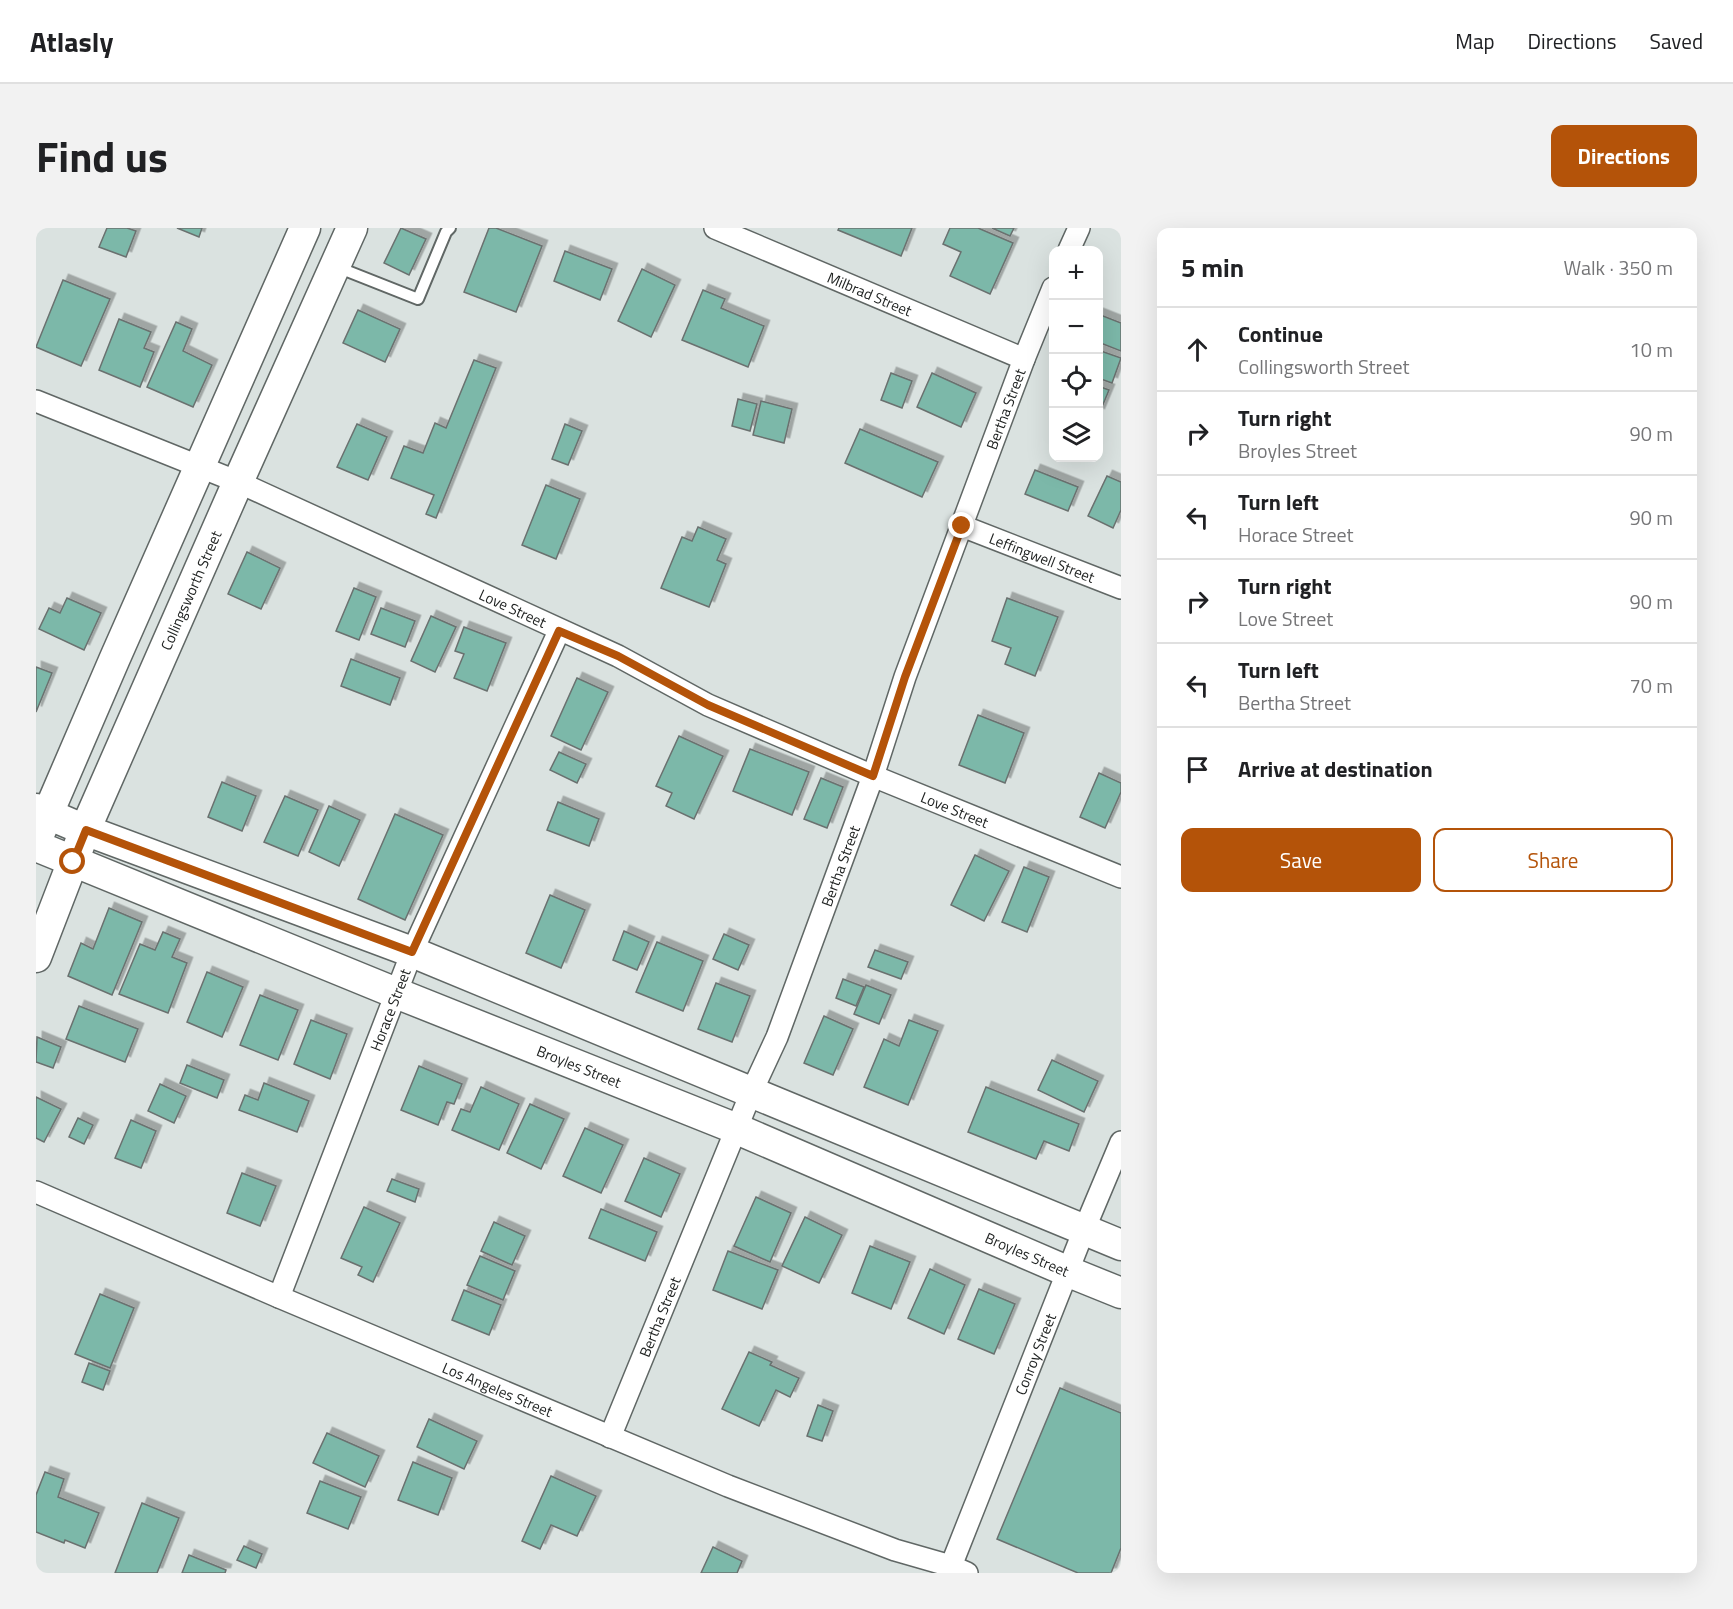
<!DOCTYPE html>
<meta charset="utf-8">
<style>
body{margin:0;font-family:"Titillium Web",sans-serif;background:#f2f2f2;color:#202124}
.controls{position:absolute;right:18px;top:18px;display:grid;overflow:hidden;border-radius:12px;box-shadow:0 6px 24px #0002}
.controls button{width:54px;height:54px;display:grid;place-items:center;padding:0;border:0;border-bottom:2px solid #e0e0e0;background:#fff;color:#202124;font:30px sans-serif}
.stop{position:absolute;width:18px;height:18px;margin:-14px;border:4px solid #b45309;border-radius:50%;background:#fff}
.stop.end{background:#b45309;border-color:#fff;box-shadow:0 2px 6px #0008}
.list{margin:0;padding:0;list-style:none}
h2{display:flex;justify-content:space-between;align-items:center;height:78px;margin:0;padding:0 24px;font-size:26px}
h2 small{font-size:20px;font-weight:400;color:#757577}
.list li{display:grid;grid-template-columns:39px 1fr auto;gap:18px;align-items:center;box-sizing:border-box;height:84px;padding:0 24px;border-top:2px solid #e0e0e0}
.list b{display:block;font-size:22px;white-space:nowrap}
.list p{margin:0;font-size:20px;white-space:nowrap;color:#757577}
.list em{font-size:20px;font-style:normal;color:#757577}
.actions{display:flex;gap:12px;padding:18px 24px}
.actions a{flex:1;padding:14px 0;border:2px solid #b45309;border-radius:12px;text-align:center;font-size:21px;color:#b45309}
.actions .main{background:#b45309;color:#fff}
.icon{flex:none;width:33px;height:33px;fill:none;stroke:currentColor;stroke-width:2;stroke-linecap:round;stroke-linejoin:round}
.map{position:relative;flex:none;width:1085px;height:1345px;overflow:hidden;border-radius:12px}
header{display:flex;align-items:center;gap:36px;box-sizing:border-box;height:84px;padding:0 30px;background:#fff;border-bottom:2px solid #e0e0e0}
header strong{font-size:28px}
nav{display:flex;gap:33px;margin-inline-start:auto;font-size:21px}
.intro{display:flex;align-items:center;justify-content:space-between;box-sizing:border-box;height:144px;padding:0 36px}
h1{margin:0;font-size:42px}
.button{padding:15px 27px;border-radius:12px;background:#b45309;color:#fff;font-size:21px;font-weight:700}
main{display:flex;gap:36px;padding:0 36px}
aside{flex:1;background:#fff;border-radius:12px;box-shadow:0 6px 24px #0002}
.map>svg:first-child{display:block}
</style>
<header>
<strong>Atlasly</strong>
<nav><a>Map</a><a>Directions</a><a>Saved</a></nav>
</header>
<div class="intro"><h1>Find us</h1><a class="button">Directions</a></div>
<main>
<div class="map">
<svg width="1085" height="1345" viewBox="0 0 1085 1345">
<defs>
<filter id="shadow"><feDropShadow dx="5.5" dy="-5.5" stdDeviation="0" flood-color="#0004"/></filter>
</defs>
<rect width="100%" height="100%" fill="#dae2e0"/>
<g fill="#7bb8a9" stroke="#6a716f" stroke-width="1.5" filter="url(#shadow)">
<path d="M71,0H91L100,3L90,29L63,19Z"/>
<path d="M141,0H166L163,9Z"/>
<path d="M365,0L390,11L373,47L348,35Z"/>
<path d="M453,0H460L506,18L480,84L428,64Z"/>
<path d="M803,0H876L865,28L802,2Z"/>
<path d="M914,0H942L977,15L954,66L914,48L925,24L907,16Z"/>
<path d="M956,0H978L974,8Z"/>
<path d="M529,23L576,41L564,72L518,53Z"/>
<path d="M606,41L639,57L615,109L582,93Z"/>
<path d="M27,52L74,71L45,138L0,119Z"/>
<path d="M667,62L689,71L685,80L728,98L712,139L646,112Z"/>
<path d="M322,82L364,101L349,134L307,115Z"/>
<path d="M1062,86L1085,95V123L1062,114Z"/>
<path d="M83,91L115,104L108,120L118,124L104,159L63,142Z"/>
<path d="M140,94L156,101L147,123L176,137L157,179L111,159Z"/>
<path d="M1062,122L1085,130L1076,155L1062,150Z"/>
<path d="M438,132L460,140L400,290L390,286L398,267L355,250L368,218L387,225L399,195L410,200Z"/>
<path d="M855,145L876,153L866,180L845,172Z"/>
<path d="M896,145L940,165L925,199L881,179Z"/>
<path d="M1062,158L1073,162L1063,186L1062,185Z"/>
<path d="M702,171L721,176L714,203L696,198Z"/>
<path d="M725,173L756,181L748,215L717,207Z"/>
<path d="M321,196L351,209L332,252L301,239Z"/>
<path d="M529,196L546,203L532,237L516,231Z"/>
<path d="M824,201L902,234L886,269L809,235Z"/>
<path d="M999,242L1042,259L1032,283L989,266Z"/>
<path d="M1071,248L1085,254V282L1077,300L1052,288Z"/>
<path d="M510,257L544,271L520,331L486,317Z"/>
<path d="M662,299L690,311L681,332L690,336L673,379L625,360L646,309L656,313Z"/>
<path d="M211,324L244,340L225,381L192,366Z"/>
<path d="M318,360L340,369L323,412L300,403Z"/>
<path d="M31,370L65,385L48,422L3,401L13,380L24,385Z"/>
<path d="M971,370L1022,389L999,448L969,436L975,420L956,413Z"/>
<path d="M345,380L379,393L369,419L335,406Z"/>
<path d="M395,388L420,399L399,444L375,433Z"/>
<path d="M428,399L470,415L451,463L418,450L428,426L419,423Z"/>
<path d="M315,431L364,450L354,477L305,458Z"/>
<path d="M0,439L16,445L0,484Z"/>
<path d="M541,450L572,464L545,522L515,508Z"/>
<path d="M942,487L988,505L969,555L923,537Z"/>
<path d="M643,508L687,528L658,591L630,578L636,565L620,558Z"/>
<path d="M714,521L773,544L756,587L697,563Z"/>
<path d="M523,524L550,536L541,555L514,542Z"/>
<path d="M1063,545L1085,555V564L1069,600L1044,589Z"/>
<path d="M785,550L807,559L791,600L768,591Z"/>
<path d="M186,554L220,568L206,603L172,589Z"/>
<path d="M249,568L282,582L262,628L228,614Z"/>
<path d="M522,574L563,591L553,618L511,602Z"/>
<path d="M293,578L324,592L303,638L273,624Z"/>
<path d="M359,586L407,607L369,692L322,671Z"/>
<path d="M939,627L973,643L948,693L915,677Z"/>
<path d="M988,639L1013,649L991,704L966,694Z"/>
<path d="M514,667L549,682L525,740L490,725Z"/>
<path d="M73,680L106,694L76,767L32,748L45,715L57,721Z"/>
<path d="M588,703L613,714L601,742L577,732Z"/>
<path d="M127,704L144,711L136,729L151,735L132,785L83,766L104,716L119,722Z"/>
<path d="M688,706L713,717L702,742L677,731Z"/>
<path d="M621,714L667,733L647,783L600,764Z"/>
<path d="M839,722L872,734L865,751L832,739Z"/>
<path d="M171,744L207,759L186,809L151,794Z"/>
<path d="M807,751L828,759L820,778L800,770Z"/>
<path d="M680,755L714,768L696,814L662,801Z"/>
<path d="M830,757L855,767L843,796L818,786Z"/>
<path d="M224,767L262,782L242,832L204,817Z"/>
<path d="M43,778L102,801L89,834L30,811Z"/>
<path d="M788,788L817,801L797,847L768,835Z"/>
<path d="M275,792L311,806L294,851L258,836Z"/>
<path d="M873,792L902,803L872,877L828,859L848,811L863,818Z"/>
<path d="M1,809L25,819L17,840L0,834Z"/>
<path d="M1016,832L1062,853L1048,884L1002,862Z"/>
<path d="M151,837L188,852L181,870L144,855Z"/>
<path d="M383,838L426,856L418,876L411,874L402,897L365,882Z"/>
<path d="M228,855L273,873L261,904L203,882L209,867L222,872Z"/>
<path d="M124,856L150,868L138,895L112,883Z"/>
<path d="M445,859L483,876L463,922L416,902L425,881L434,884Z"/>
<path d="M950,859L1043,896L1033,923L1008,913L1000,931L932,904Z"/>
<path d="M0,869L25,881L8,914L0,910Z"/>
<path d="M494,876L528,891L505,941L471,925Z"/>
<path d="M42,890L57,897L48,916L33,909Z"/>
<path d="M95,892L120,903L105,940L79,930Z"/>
<path d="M549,900L587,917L565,965L527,948Z"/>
<path d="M608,930L644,946L625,989L589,973Z"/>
<path d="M206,945L240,958L224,998L191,985Z"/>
<path d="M356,951L383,961L379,974L351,963Z"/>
<path d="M720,969L755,985L734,1034L698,1018Z"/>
<path d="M328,979L364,995L337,1054L322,1047L326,1039L305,1030Z"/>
<path d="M565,981L621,1004L609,1033L553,1010Z"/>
<path d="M769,989L806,1007L783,1055L746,1038Z"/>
<path d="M458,994L489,1008L476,1037L445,1023Z"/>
<path d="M834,1018L874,1034L855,1081L816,1065Z"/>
<path d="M692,1023L742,1042L726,1081L677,1062Z"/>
<path d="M444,1028L479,1043L467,1072L431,1057Z"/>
<path d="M894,1041L929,1057L908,1106L872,1090Z"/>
<path d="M943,1061L979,1076L958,1126L922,1111Z"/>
<path d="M428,1062L465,1077L453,1107L416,1092Z"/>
<path d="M64,1066L98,1080L74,1140L39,1126Z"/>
<path d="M713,1124L736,1134L734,1137L763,1150L754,1169L740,1162L723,1198L686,1181Z"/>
<path d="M53,1135L74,1143L67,1162L46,1154Z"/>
<path d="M1024,1160L1085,1185V1320L1075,1345H1042L961,1311Z"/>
<path d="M782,1177L797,1183L786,1213L771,1208Z"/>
<path d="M393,1191L441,1213L428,1241L381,1219Z"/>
<path d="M291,1205L343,1228L329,1259L277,1235Z"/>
<path d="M377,1234L416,1250L402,1287L362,1272Z"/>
<path d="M9,1244L28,1251L22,1269L63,1285L49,1320L29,1312L28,1315L0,1304V1267Z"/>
<path d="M515,1248L560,1268L541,1308L515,1297L504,1321L486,1313Z"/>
<path d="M284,1253L325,1269L312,1301L271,1285Z"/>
<path d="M106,1275L143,1290L121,1345H79Z"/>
<path d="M208,1318L226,1326L220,1340L201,1332Z"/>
<path d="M677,1319L706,1333L701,1345H665Z"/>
<path d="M153,1327L190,1342L189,1345H146Z"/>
</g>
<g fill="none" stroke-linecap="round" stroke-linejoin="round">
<g stroke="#606765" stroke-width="14">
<path id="service" d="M301,39L382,71L410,4L414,0"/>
</g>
<g stroke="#606765" stroke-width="24">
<g id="minor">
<path id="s1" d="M679,0L988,131"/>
<path d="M1033,22L1043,0"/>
<path id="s2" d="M0,173L202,254L582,428L672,477L837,548L1085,649"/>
<path id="s3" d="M926,298L1085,360"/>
<path id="s4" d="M0,964L243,1069L692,1258L859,1322L915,1338L931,1345"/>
<path id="s5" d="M243,1069L376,724L523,403"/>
<path id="s6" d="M574,1209L715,865L741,809L837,548L869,449L988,131L1017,60"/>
<path id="s7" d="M915,1338L1048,1002L1085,914"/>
</g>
</g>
<g stroke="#606765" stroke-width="33">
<g id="secondary">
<path d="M0,581L49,602L376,724L1085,1017"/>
<path d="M4,604L79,430L269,0"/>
<path id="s8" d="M0,618L360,765L701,901L1033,1044L1085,1065"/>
<path id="s9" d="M0,729L49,602L202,254L316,0"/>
</g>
</g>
<use href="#service" stroke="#fff" stroke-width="10"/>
<use href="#minor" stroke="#fff" stroke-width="21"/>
<use href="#secondary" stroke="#fff" stroke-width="30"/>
</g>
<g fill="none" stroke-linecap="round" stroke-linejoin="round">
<path stroke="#b45309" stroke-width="8" d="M37,634L50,602L376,724L523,403L582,428L672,477L837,548L869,449L926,298"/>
</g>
<g text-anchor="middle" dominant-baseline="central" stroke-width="4.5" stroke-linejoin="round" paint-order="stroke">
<g font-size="15" fill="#202322" stroke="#fff">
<text stroke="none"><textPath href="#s1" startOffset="168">Milbrad Street</textPath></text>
<text stroke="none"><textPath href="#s6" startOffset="1102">Bertha Street</textPath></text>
<text stroke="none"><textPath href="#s3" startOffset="86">Leffingwell Street</textPath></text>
<text stroke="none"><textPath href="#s9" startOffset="398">Collingsworth Street</textPath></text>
<text stroke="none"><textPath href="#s2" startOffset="520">Love Street</textPath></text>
<text stroke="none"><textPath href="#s2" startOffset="1006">Love Street</textPath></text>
<text stroke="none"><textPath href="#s6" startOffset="616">Bertha Street</textPath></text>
<text stroke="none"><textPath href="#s5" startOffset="308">Horace Street</textPath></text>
<text stroke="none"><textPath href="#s8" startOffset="586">Broyles Street</textPath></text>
<text stroke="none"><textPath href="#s8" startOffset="1072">Broyles Street</textPath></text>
<text stroke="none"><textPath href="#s6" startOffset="130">Bertha Street</textPath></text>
<text stroke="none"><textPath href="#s7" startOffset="228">Conroy Street</textPath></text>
<text stroke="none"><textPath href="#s4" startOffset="502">Los Angeles Street</textPath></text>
</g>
</g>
</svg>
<div class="controls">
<button>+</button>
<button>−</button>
<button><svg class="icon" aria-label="locate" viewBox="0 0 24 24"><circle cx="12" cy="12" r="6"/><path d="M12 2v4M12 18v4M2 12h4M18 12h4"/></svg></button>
<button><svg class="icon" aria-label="layers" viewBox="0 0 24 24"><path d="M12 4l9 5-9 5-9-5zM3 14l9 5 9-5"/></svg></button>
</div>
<div class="stop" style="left:37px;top:634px"></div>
<div class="stop end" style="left:926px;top:298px"></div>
</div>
<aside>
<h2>5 min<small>Walk · 350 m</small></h2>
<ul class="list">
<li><svg class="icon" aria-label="ahead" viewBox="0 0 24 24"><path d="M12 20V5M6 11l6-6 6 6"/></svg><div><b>Continue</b><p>Collingsworth Street</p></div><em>10 m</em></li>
<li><svg class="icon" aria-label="right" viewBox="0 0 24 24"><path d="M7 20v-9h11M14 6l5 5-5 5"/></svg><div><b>Turn right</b><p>Broyles Street</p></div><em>90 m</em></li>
<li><svg class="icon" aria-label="left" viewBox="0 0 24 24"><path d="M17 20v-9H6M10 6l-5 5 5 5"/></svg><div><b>Turn left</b><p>Horace Street</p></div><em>90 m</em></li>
<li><svg class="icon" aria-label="right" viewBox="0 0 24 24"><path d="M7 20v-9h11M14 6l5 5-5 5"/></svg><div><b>Turn right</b><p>Love Street</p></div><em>90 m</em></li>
<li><svg class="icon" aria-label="left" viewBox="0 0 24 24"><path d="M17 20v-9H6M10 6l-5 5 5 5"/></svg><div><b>Turn left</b><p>Bertha Street</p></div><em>70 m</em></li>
<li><svg class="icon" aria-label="arrive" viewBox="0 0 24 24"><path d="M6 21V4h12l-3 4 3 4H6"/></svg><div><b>Arrive at destination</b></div></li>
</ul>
<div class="actions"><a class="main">Save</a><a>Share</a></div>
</aside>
</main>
